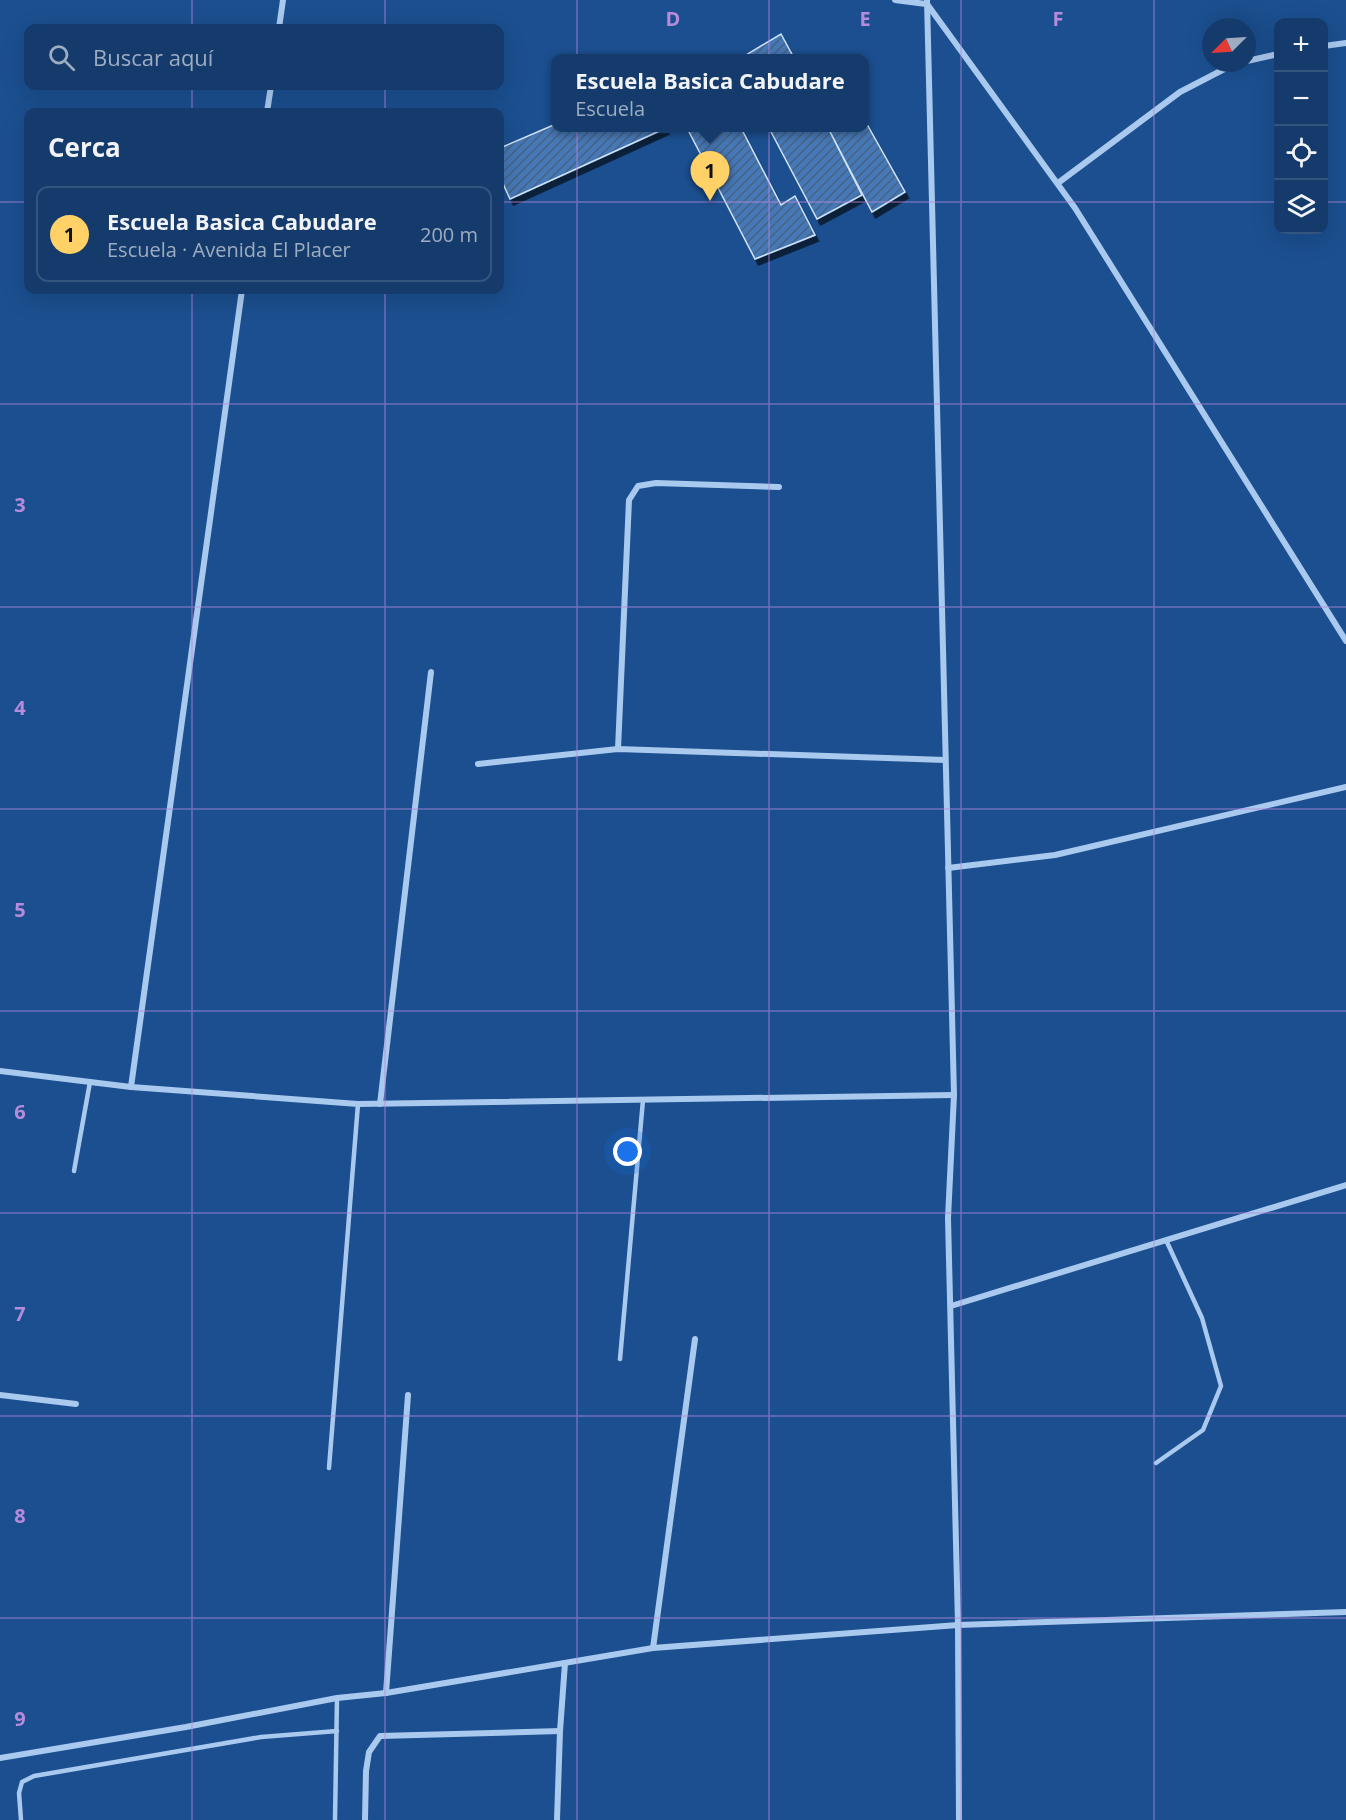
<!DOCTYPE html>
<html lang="es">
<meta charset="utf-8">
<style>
body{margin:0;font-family:"Open Sans",sans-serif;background:#1d4271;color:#f1f3f6}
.controls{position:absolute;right:18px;top:18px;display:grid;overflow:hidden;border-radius:12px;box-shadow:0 6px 24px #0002}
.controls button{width:54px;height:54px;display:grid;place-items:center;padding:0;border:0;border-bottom:2px solid #33557e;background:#143b6b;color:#f1f3f6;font:30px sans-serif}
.compass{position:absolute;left:1202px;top:18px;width:54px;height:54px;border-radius:50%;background:#143b6b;box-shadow:0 6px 24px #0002;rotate:246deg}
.you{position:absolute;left:628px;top:1152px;width:21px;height:21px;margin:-15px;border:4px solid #fff;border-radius:50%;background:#1a73e8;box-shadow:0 0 0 9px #1a73e833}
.badge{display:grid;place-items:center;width:39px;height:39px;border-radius:50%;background:#ffd166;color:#111;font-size:20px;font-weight:700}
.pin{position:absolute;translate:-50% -50px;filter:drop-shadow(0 2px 3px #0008)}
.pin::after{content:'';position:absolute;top:32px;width:21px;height:18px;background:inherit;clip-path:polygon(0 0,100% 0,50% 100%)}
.popup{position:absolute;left:551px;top:54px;width:318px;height:78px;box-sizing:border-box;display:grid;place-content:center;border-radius:12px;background:#143b6b;filter:drop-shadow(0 2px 4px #0005);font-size:20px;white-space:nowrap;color:#9dadc1}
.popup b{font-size:22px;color:#f1f3f6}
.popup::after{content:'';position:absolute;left:50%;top:100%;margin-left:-12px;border:12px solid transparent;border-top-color:#143b6b}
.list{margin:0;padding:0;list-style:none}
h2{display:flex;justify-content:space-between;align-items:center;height:78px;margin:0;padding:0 24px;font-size:26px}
h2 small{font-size:20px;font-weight:400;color:#9dadc1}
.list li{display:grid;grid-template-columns:39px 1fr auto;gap:18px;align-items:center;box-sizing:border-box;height:96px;margin:0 12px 12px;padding:0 12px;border:2px solid #33557e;border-radius:12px}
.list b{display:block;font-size:22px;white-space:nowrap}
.list p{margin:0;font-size:20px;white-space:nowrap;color:#9dadc1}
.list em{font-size:20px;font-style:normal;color:#9dadc1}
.icon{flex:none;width:33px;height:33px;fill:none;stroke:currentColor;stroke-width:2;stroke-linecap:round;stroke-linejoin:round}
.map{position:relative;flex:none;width:1346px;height:1820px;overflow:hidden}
.search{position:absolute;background:#143b6b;box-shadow:0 6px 24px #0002;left:24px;top:24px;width:480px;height:66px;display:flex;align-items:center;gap:15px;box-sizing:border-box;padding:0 21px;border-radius:12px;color:#9dadc1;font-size:22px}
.panel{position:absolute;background:#143b6b;box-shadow:0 6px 24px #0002;left:24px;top:108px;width:480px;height:186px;border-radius:12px}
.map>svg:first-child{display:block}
</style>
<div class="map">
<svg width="1346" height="1820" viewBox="0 0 1346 1820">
<defs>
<pattern id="building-hatch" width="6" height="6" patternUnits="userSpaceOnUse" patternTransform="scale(1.5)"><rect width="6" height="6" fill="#4478b7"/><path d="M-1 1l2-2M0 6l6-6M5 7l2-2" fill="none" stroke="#486282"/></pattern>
<filter id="shadow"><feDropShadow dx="3.5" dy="6" stdDeviation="0" flood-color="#0009"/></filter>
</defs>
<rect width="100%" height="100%" fill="#1b4f8f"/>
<g fill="url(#building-hatch)" stroke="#cfe3fa" stroke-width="1.5" filter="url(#shadow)">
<path d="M781,34L794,58H741Z"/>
<path d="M864,119L905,192L872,212L828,128H864Z"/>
<path d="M556,124V128H666L510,199L500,177V148Z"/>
<path d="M687,128H741L781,205L795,196L815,235L755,259Z"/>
<path d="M769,128H828L862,195L817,219Z"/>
</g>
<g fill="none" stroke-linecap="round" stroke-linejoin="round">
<g stroke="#a9c9ee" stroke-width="4.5">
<path d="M74,1171L90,1082"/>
<path d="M620,1359L643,1100"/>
<path d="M1156,1463L1203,1430L1221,1386L1202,1318L1166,1240"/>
<path d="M329,1468L358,1104"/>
<path d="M21,1820L19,1793L22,1782L34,1776L261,1737L337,1731"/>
<path d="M335,1820L337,1698"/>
</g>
<g stroke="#a9c9ee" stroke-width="6">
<path d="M895,0L926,4"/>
<path d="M927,0L954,1095L948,1218L958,1625L959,1820"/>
<path d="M927,4L1075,208L1346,641"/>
<path d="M279,28L283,0"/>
<path d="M1324,46L1346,43"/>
<path d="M1247,61L1278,54"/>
<path d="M267,112L271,86"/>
<path d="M1058,183L1180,92L1236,63"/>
<path d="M618,749L629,500L638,486L656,483L779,487"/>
<path d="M478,764L618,749L945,760"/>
<path d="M948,868L1055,855L1346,787"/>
<path d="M0,1071L131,1087L358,1104L954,1095"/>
<path d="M131,1087L242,290"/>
<path d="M380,1104L431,672"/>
<path d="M951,1306L1346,1185"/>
<path d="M0,1395L76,1404"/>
<path d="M653,1648L695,1339"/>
<path d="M386,1693L408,1395"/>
<path d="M0,1758L186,1727L337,1698L386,1693L653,1648L958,1625L1346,1612"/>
<path d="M365,1820L366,1771L369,1752L380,1736L560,1731"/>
<path d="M557,1820L560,1731L565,1663"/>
</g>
</g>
<path fill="none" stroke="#b68bdc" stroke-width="1.5" stroke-opacity="0.55" d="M192,0V28M385,0V28M577,0V1820M769,0V1820M961,0V1820M1154,0V1820M192,86V112M385,86V112M0,202H28M500,202H1278M1324,202H1346M192,290V1820M385,290V1820M0,404H1346M0,607H1346M0,809H1346M0,1011H1346M0,1213H1346M0,1416H1346M0,1618H1346"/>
<g font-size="20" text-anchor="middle" font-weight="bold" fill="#b68bdc" stroke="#1b4f8f" stroke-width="5" stroke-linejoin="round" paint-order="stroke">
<text x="673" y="26">D</text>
<text x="865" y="26">E</text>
<text x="1058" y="26">F</text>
<text x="20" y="512">3</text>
<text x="20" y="715">4</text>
<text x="20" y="917">5</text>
<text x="20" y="1119">6</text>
<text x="20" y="1321">7</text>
<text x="20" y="1523">8</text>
<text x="20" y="1726">9</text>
</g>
</svg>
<div class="controls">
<button>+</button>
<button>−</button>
<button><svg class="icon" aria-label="locate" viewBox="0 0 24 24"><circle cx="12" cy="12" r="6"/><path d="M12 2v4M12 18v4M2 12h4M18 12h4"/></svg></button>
<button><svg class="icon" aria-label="layers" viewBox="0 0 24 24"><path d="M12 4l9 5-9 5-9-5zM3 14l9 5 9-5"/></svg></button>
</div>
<svg class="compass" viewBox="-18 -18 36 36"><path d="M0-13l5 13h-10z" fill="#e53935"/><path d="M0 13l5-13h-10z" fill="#9dadc1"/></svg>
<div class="you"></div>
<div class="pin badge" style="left:710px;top:201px">1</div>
<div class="popup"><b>Escuela Basica Cabudare</b>Escuela</div>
<div class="search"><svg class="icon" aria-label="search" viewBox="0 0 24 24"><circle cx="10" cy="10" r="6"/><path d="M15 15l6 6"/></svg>Buscar aquí</div>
<section class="panel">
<h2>Cerca<small></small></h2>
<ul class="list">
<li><span class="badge">1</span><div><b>Escuela Basica Cabudare</b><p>Escuela · Avenida El Placer</p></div><em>200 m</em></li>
</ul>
</section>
</div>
